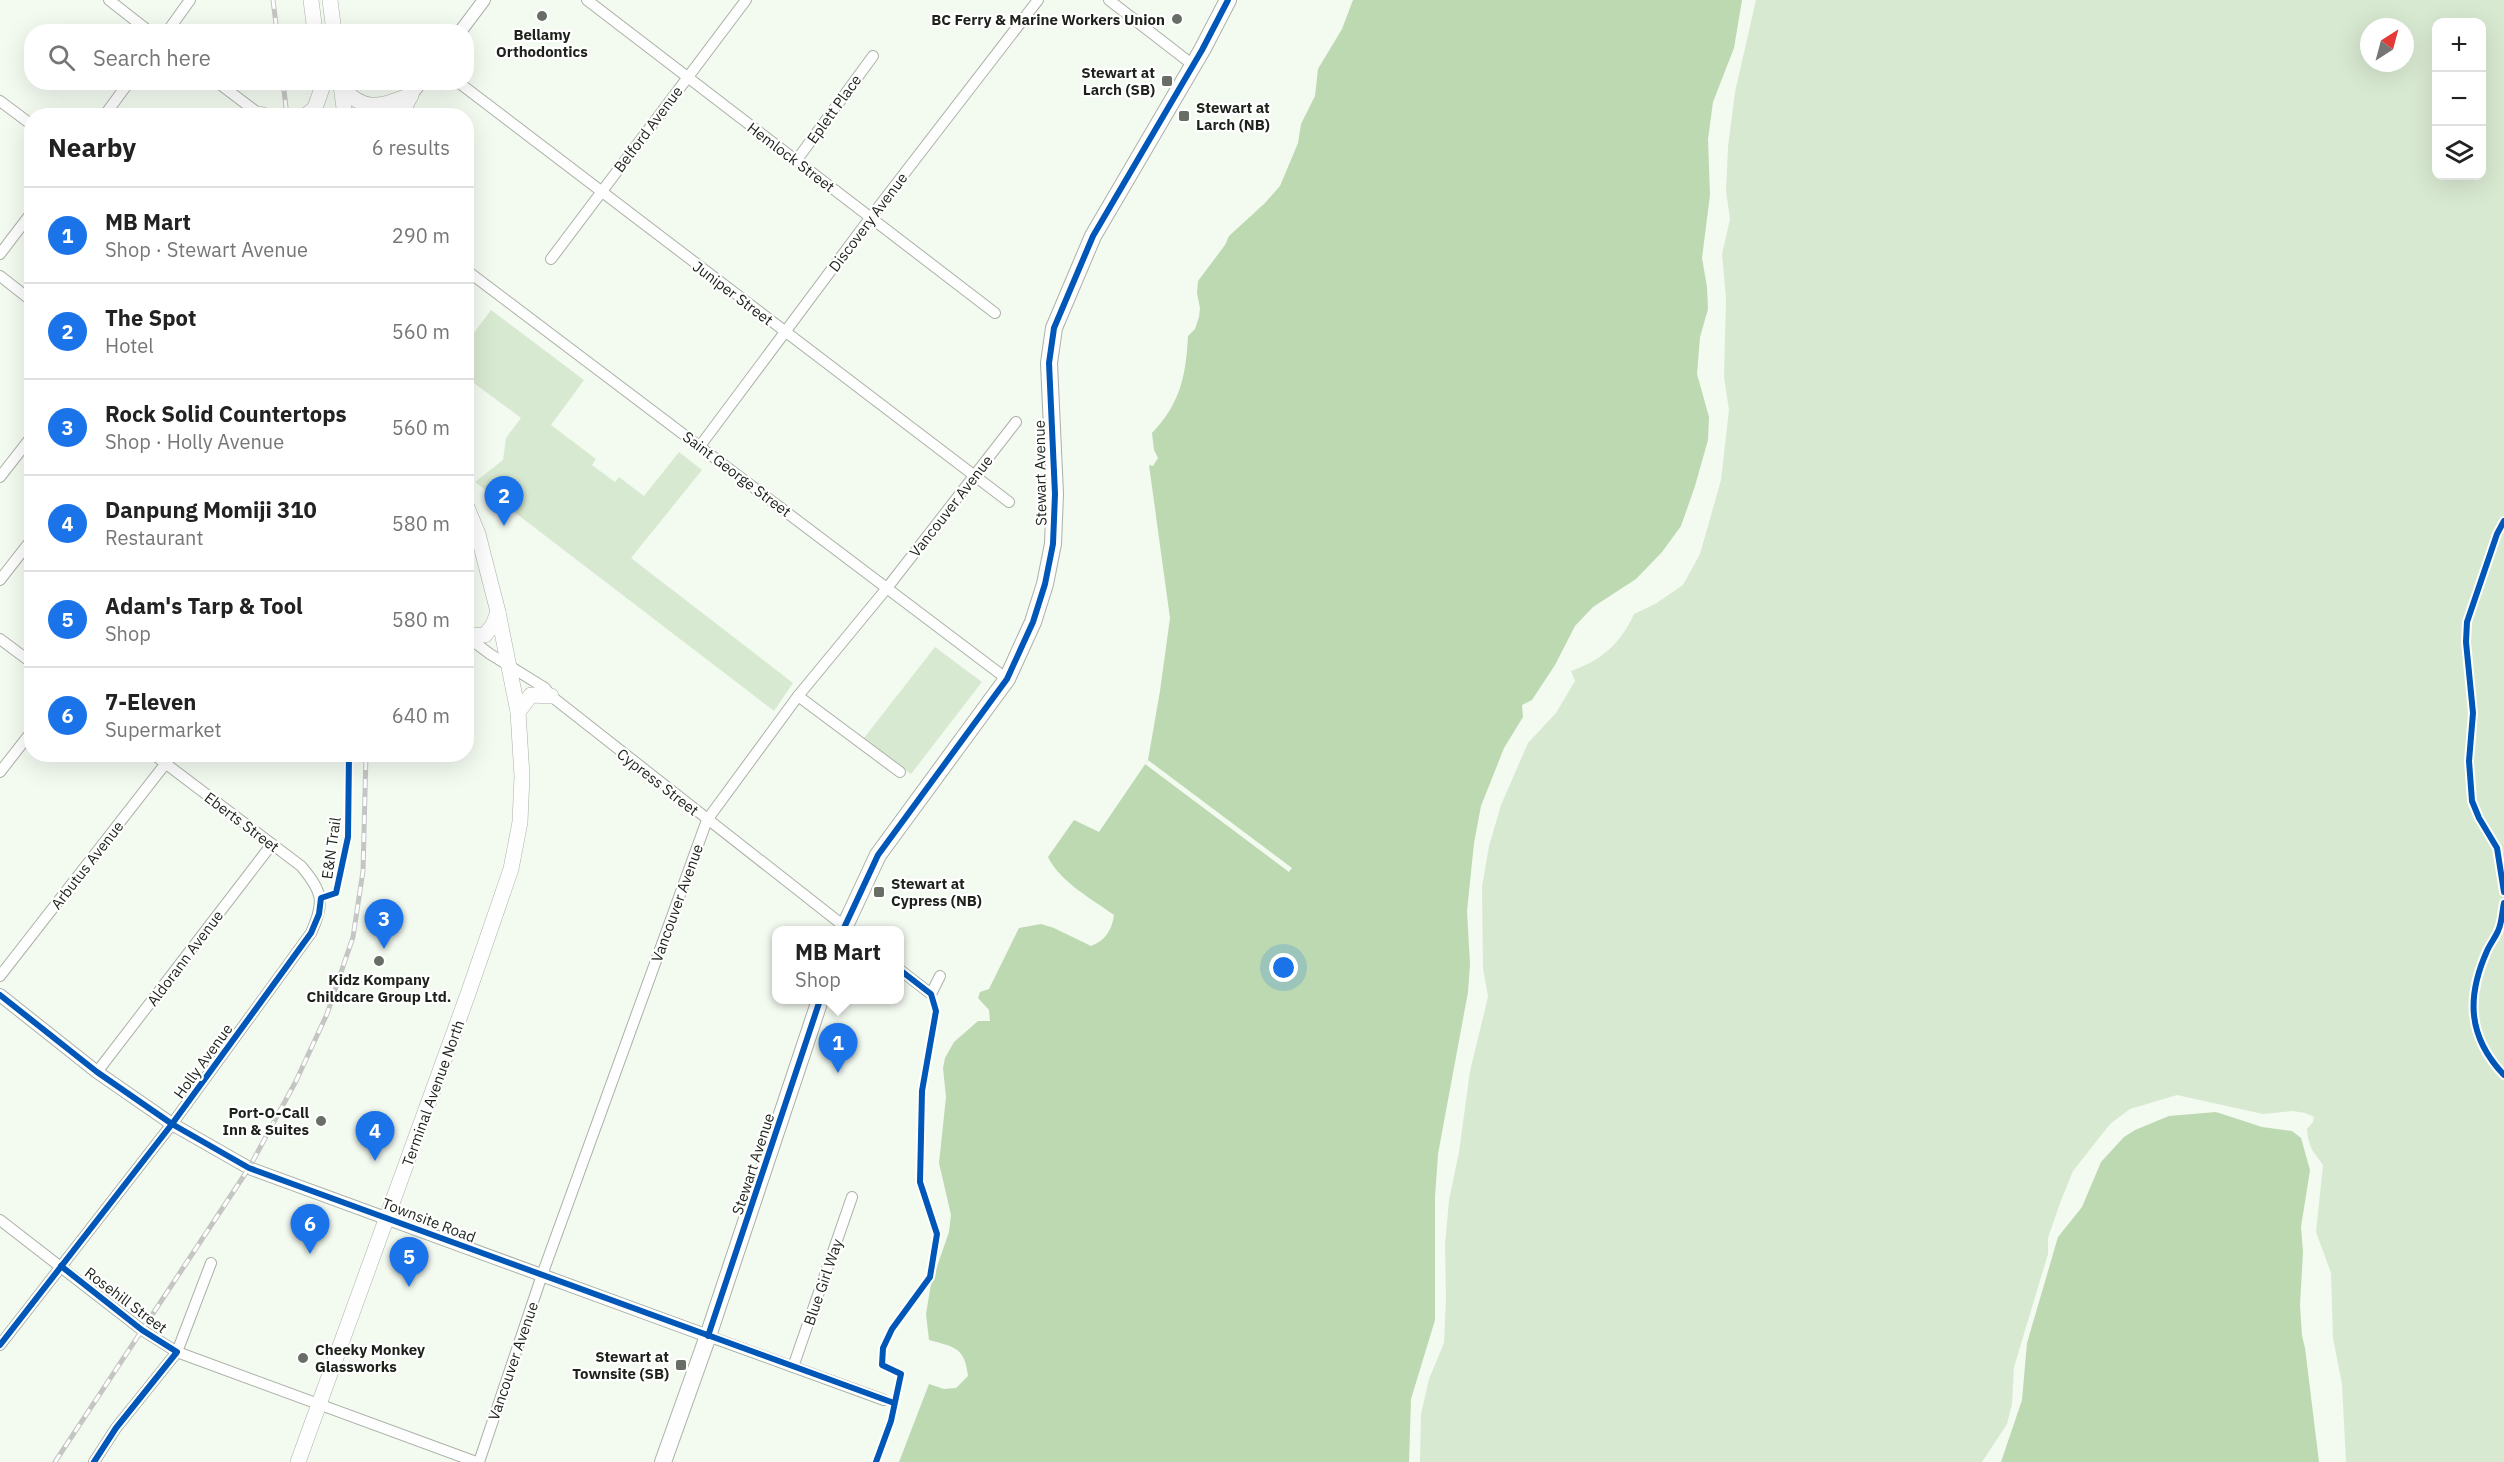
<!DOCTYPE html>
<meta charset="utf-8">
<style>
body{margin:0;font-family:"IBM Plex Sans",sans-serif;background:#f2f2f2;color:#222}
.controls{position:absolute;right:18px;top:18px;display:grid;overflow:hidden;border-radius:12px;box-shadow:0 6px 24px #0002}
.controls button{width:54px;height:54px;display:grid;place-items:center;padding:0;border:0;border-bottom:2px solid #e0e0e0;background:#fff;color:#222;font:30px sans-serif}
.compass{position:absolute;left:2360px;top:18px;width:54px;height:54px;border-radius:50%;background:#fff;box-shadow:0 6px 24px #0002;rotate:36deg}
.you{position:absolute;left:1284px;top:968px;width:21px;height:21px;margin:-15px;border:4px solid #fff;border-radius:50%;background:#1a73e8;box-shadow:0 0 0 9px #1a73e833}
.badge{display:grid;place-items:center;width:39px;height:39px;border-radius:50%;background:#1a73e8;color:#fff;font-size:20px;font-weight:700}
.pin{position:absolute;translate:-50% -50px;filter:drop-shadow(0 2px 3px #0008)}
.pin::after{content:'';position:absolute;top:32px;width:21px;height:18px;background:inherit;clip-path:polygon(0 0,100% 0,50% 100%)}
.popup{position:absolute;left:772px;top:926px;width:132px;height:78px;box-sizing:border-box;display:grid;place-content:center;border-radius:12px;background:#fff;filter:drop-shadow(0 2px 4px #0005);font-size:20px;white-space:nowrap;color:#767676}
.popup b{font-size:22px;color:#222}
.popup::after{content:'';position:absolute;left:50%;top:100%;margin-left:-12px;border:12px solid transparent;border-top-color:#fff}
.list{margin:0;padding:0;list-style:none}
h2{display:flex;justify-content:space-between;align-items:center;height:78px;margin:0;padding:0 24px;font-size:26px}
h2 small{font-size:20px;font-weight:400;color:#767676}
.list li{display:grid;grid-template-columns:39px 1fr auto;gap:18px;align-items:center;box-sizing:border-box;height:96px;padding:0 24px;border-top:2px solid #e0e0e0}
.list b{display:block;font-size:22px;white-space:nowrap}
.list p{margin:0;font-size:20px;white-space:nowrap;color:#767676}
.list em{font-size:20px;font-style:normal;color:#767676}
.icon{flex:none;width:33px;height:33px;fill:none;stroke:currentColor;stroke-width:2;stroke-linecap:round;stroke-linejoin:round}
.map{position:relative;flex:none;width:2504px;height:1462px;overflow:hidden}
.search{position:absolute;background:#fff;box-shadow:0 6px 24px #0002;left:24px;top:24px;width:450px;height:66px;display:flex;align-items:center;gap:15px;box-sizing:border-box;padding:0 21px;border-radius:24px;color:#767676;font-size:22px}
.panel{position:absolute;background:#fff;box-shadow:0 6px 24px #0002;left:24px;top:108px;width:450px;height:654px;border-radius:24px}
.map>svg:first-child{display:block}
</style>
<div class="map">
<svg width="2504" height="1462" viewBox="0 0 2504 1462">
<rect width="100%" height="100%" fill="#f3faf0"/>
<g fill="#d8e9d1" fill-rule="evenodd">
<path d="M1756,0H2504V1462H2346L2342,1384L2333,1338L2331,1273L2316,1232L2323,1165L2312,1150L2308,1138L2307,1129L2313,1122L2314,1117L2305,1113L2293,1111L2263,1114L2177,1095L2130,1109L2110,1124L2073,1171L2060,1203L2048,1238V1254L2014,1367L2012,1404L2007,1424L1982,1462H1420L1421,1414L1429,1379L1444,1343L1446,1298L1445,1245L1449,1200L1459,1152L1470,1071L1488,997L1483,968L1482,887L1489,846L1501,805L1528,743L1556,713L1575,681L1571,671C1601,661 1621,643 1634,614L1655,604L1683,585L1700,554L1721,480L1729,410L1724,377L1726,298L1722,254L1730,219L1726,191L1728,147L1735,92ZM2482,22V176H2436V22ZM2369,27H2405V63H2369Z"/>
<path d="M491,310L584,380L551,425L596,459L592,465L615,482L619,477L644,496L679,452L702,470L631,558L793,683L774,711L475,482L503,460L506,438L521,418L467,378V342Z"/>
<path d="M935,647L982,682L911,774L864,738Z"/>
</g>
<g fill="#bcd9b1">
<path d="M1353,0H1742L1734,48L1713,102L1708,139L1710,195L1702,258L1707,287L1708,309L1700,337L1697,374L1709,417L1708,440L1695,486L1681,526L1662,552L1636,579L1593,607L1575,626L1555,665L1532,700L1522,705L1523,717L1504,748L1481,806L1474,843L1467,911L1470,964L1468,992L1438,1154L1435,1197V1320L1411,1399L1409,1462H899L929,1384L944,1389L956,1388L968,1376C965,1347 954,1347 929,1340L926,1314L931,1284L949,1232L951,1215L939,1163L946,1097L943,1068L945,1058L954,1042L978,1021H990L989,1010L978,998L980,992L989,989L1019,928L1041,924L1054,928L1091,946C1105,941 1112,930 1114,915C1092,899 1060,882 1048,857L1074,820L1099,832L1148,760L1160,691L1170,618L1149,465L1153,466L1158,458L1154,450L1152,433C1180,404 1186,376 1188,336L1195,329L1199,317L1200,308L1197,293L1198,281L1225,245L1229,236L1265,203L1280,186L1298,143L1301,124L1315,96L1318,69L1342,29Z"/>
<path d="M2216,1112L2262,1127L2292,1131L2301,1138L2310,1170L2301,1227L2303,1252L2300,1305L2302,1336L2305,1348L2319,1462H2001L2022,1400L2027,1343L2058,1237L2082,1207L2101,1162L2124,1137L2135,1130L2169,1116Z"/>
</g>
<path fill="#f3faf0" d="M1148,760L1292,868L1289,872L1145,764Z"/>
<g fill="none" stroke-linecap="round" stroke-linejoin="round">
<g stroke="#abb1a8" stroke-width="12">
<g id="minor">
<path d="M109,0L150,32"/>
<path d="M587,0L995,313"/>
<path d="M1109,0L1193,65"/>
<path d="M167,32L190,0"/>
<path d="M217,82L262,116"/>
<path d="M458,82L1009,502"/>
<path d="M0,101L32,125"/>
<path d="M104,116L129,82"/>
<path d="M796,161L873,56"/>
<path d="M0,254L32,212"/>
<path d="M551,259L746,0"/>
<path d="M466,270L1007,679"/>
<path d="M0,276L32,301"/>
<path d="M700,446L870,218L1038,0"/>
<path d="M0,477L32,436"/>
<path d="M0,580L32,539"/>
<path d="M466,636L490,654L545,688L551,696L849,930"/>
<path d="M0,639L32,663"/>
<path d="M798,696L900,772"/>
<path d="M0,772L32,731"/>
<path d="M900,970L931,994L940,976"/>
<path d="M0,976L173,754"/>
<path d="M97,1072L272,844"/>
<path d="M0,1220L142,1330L177,1352L476,1462"/>
<path d="M708,1336L884,1400"/>
<path d="M0,1345L172,1124L311,933C325,902 323,892 301,866L153,754"/>
<path d="M793,1367L852,1197"/>
<path d="M94,1462L116,1428L177,1352L211,1263"/>
<path d="M479,1462L542,1275L707,820L798,696L887,588L1016,422"/>
</g>
</g>
<g stroke="#abb1a8" stroke-width="14">
<g id="tertiary">
<path d="M460,32L484,0"/>
<path d="M386,116L411,95L421,82"/>
<path d="M0,995L97,1072L172,1124L249,1168L708,1336"/>
</g>
</g>
<g stroke="#abb1a8" stroke-width="16">
<g id="primary">
<path d="M311,0L315,32"/>
<path d="M330,0L334,32"/>
<path d="M341,85L345,116"/>
<path d="M341,87C366,114 381,106 411,95"/>
<path d="M260,114L266,116"/>
<path d="M305,116L315,108L322,88"/>
<path d="M400,116L411,95"/>
<path d="M466,636L485,635L493,625L498,612"/>
<path d="M518,712L531,695L551,696"/>
<path d="M298,1462L468,994L511,869L520,822L522,776L518,712L498,612L478,534L466,505"/>
</g>
</g>
<g stroke="#abb1a8" stroke-width="18">
<g id="trunk">
<path d="M843,930L878,855L1007,679L1033,622L1045,584L1053,544L1055,494L1049,363L1054,328L1093,236L1202,50L1228,0"/>
<path d="M663,1462L708,1336L820,1000"/>
</g>
</g>
<use href="#minor" stroke="#fdfefd" stroke-width="10"/>
<use href="#tertiary" stroke="#fdfefd" stroke-width="12"/>
<use href="#primary" stroke="#fdfefd" stroke-width="15"/>
<use href="#trunk" stroke="#fdfefd" stroke-width="16"/>
<g stroke="#c4c6c4" stroke-width="5">
<g id="rail">
<path d="M273,0L277,32"/>
<path d="M283,82L287,116"/>
<path d="M55,1462L249,1168L296,1081L327,1014L353,937L363,871L366,754"/>
</g>
</g>
<use href="#rail" stroke="#fff" stroke-width="3" stroke-dasharray="9" stroke-linecap="butt"/>
<g stroke="#fff" stroke-width="10">
<g id="cycleway">
<path d="M2504,521L2497,534L2467,622L2466,642L2473,713L2469,761L2472,801L2479,818L2497,848L2504,892"/>
<path d="M2504,903C2502,912 2502,923 2498,931C2495,938 2490,944 2487,951C2466,998 2468,1037 2504,1075"/>
<path d="M843,930L878,855L1007,679L1033,622L1045,584L1053,544L1055,494L1049,363L1054,328L1093,236L1202,50L1228,0"/>
<path d="M0,995L97,1072L172,1124L249,1168L894,1403"/>
<path d="M61,1266L142,1330L177,1352L116,1428L94,1462"/>
<path d="M708,1336L820,1000"/>
<path d="M0,1345L172,1124L311,933L319,914L321,898L336,893L348,837L349,754"/>
<path d="M876,1462L891,1421L901,1374L882,1365L883,1348L892,1329L930,1277L937,1234L920,1182L922,1091L936,1011L931,994L900,970"/>
</g>
</g>
<use href="#cycleway" stroke="#0057b8" stroke-width="6"/>
</g>
<g fill="#686e66" stroke="#fff" stroke-width="2">
<circle cx="542" cy="16" r="6"/>
<circle cx="1177" cy="19" r="6"/>
<rect x="1161" y="75" width="12" height="12" rx="3"/>
<rect x="1178" y="110" width="12" height="12" rx="3"/>
<rect x="873" y="886" width="12" height="12" rx="3"/>
<circle cx="379" cy="961" r="6"/>
<circle cx="321" cy="1121" r="6"/>
<circle cx="303" cy="1358" r="6"/>
<rect x="675" y="1359" width="12" height="12" rx="3"/>
</g>
<g text-anchor="middle" dominant-baseline="central" stroke-width="4.5" stroke-linejoin="round" paint-order="stroke">
<g font-size="15" font-weight="bold" fill="#1d231b" stroke="#fff" text-anchor="end">
<text x="1165" y="19">BC Ferry &amp; Marine Workers Union</text>
<text x="542" y="34" text-anchor="middle">Bellamy<tspan x="542" dy="17">Orthodontics</tspan></text>
<text x="1155" y="72">Stewart at<tspan x="1155" dy="17">Larch (SB)</tspan></text>
<text x="1196" y="107" text-anchor="start">Stewart at<tspan x="1196" dy="17">Larch (NB)</tspan></text>
<text x="891" y="883" text-anchor="start">Stewart at<tspan x="891" dy="17">Cypress (NB)</tspan></text>
<text x="379" y="979" text-anchor="middle">Kidz Kompany<tspan x="379" dy="17">Childcare Group Ltd.</tspan></text>
<text x="309" y="1112">Port-O-Call<tspan x="309" dy="17">Inn &amp; Suites</tspan></text>
<text x="315" y="1349" text-anchor="start">Cheeky Monkey<tspan x="315" dy="17">Glassworks</tspan></text>
<text x="669" y="1356">Stewart at<tspan x="669" dy="17">Townsite (SB)</tspan></text>
</g>
<g font-size="15" fill="#1d231b" stroke="#fff">
<text transform="translate(834 109) rotate(-54)">Eplett Place</text>
<text transform="translate(648 129) rotate(-53)">Belford Avenue</text>
<text transform="translate(791 157) rotate(37)">Hemlock Street</text>
<text transform="translate(868 222) rotate(-53)">Discovery Avenue</text>
<text transform="translate(733 293) rotate(37)">Juniper Street</text>
<text transform="translate(1040 473) rotate(-91)">Stewart Avenue</text>
<text transform="translate(737 474) rotate(37)">Saint George Street</text>
<text transform="translate(951 506) rotate(-52)">Vancouver Avenue</text>
<text transform="translate(658 782) rotate(38)">Cypress Street</text>
<text transform="translate(242 822) rotate(37)">Eberts Street</text>
<text transform="translate(331 848) rotate(-82)">E&amp;N Trail</text>
<text transform="translate(87 865) rotate(-52)">Arbutus Avenue</text>
<text transform="translate(677 903) rotate(-70)">Vancouver Avenue</text>
<text transform="translate(185 958) rotate(-53)">Aldorann Avenue</text>
<text transform="translate(203 1061) rotate(-54)">Holly Avenue</text>
<text transform="translate(433 1093) rotate(-70)">Terminal Avenue North</text>
<text transform="translate(753 1164) rotate(-72)">Stewart Avenue</text>
<text transform="translate(429 1220) rotate(21)">Townsite Road</text>
<text transform="translate(823 1282) rotate(-71)">Blue Girl Way</text>
<text transform="translate(126 1300) rotate(37)">Rosehill Street</text>
<text transform="translate(513 1361) rotate(-71)">Vancouver Avenue</text>
</g>
</g>
</svg>
<div class="controls">
<button>+</button>
<button>−</button>
<button><svg class="icon" aria-label="layers" viewBox="0 0 24 24"><path d="M12 4l9 5-9 5-9-5zM3 14l9 5 9-5"/></svg></button>
</div>
<svg class="compass" viewBox="-18 -18 36 36"><path d="M0-13l5 13h-10z" fill="#e53935"/><path d="M0 13l5-13h-10z" fill="#767676"/></svg>
<div class="you"></div>
<div class="pin badge" style="left:838px;top:1073px">1</div>
<div class="popup"><b>MB Mart</b>Shop</div>
<div class="pin badge" style="left:504px;top:526px">2</div>
<div class="pin badge" style="left:384px;top:949px">3</div>
<div class="pin badge" style="left:375px;top:1161px">4</div>
<div class="pin badge" style="left:409px;top:1287px">5</div>
<div class="pin badge" style="left:310px;top:1254px">6</div>
<div class="search"><svg class="icon" aria-label="search" viewBox="0 0 24 24"><circle cx="10" cy="10" r="6"/><path d="M15 15l6 6"/></svg>Search here</div>
<section class="panel">
<h2>Nearby<small>6 results</small></h2>
<ul class="list">
<li><span class="badge">1</span><div><b>MB Mart</b><p>Shop · Stewart Avenue</p></div><em>290 m</em></li>
<li><span class="badge">2</span><div><b>The Spot</b><p>Hotel</p></div><em>560 m</em></li>
<li><span class="badge">3</span><div><b>Rock Solid Countertops</b><p>Shop · Holly Avenue</p></div><em>560 m</em></li>
<li><span class="badge">4</span><div><b>Danpung Momiji 310</b><p>Restaurant</p></div><em>580 m</em></li>
<li><span class="badge">5</span><div><b>Adam's Tarp &amp; Tool</b><p>Shop</p></div><em>580 m</em></li>
<li><span class="badge">6</span><div><b>7-Eleven</b><p>Supermarket</p></div><em>640 m</em></li>
</ul>
</section>
</div>
